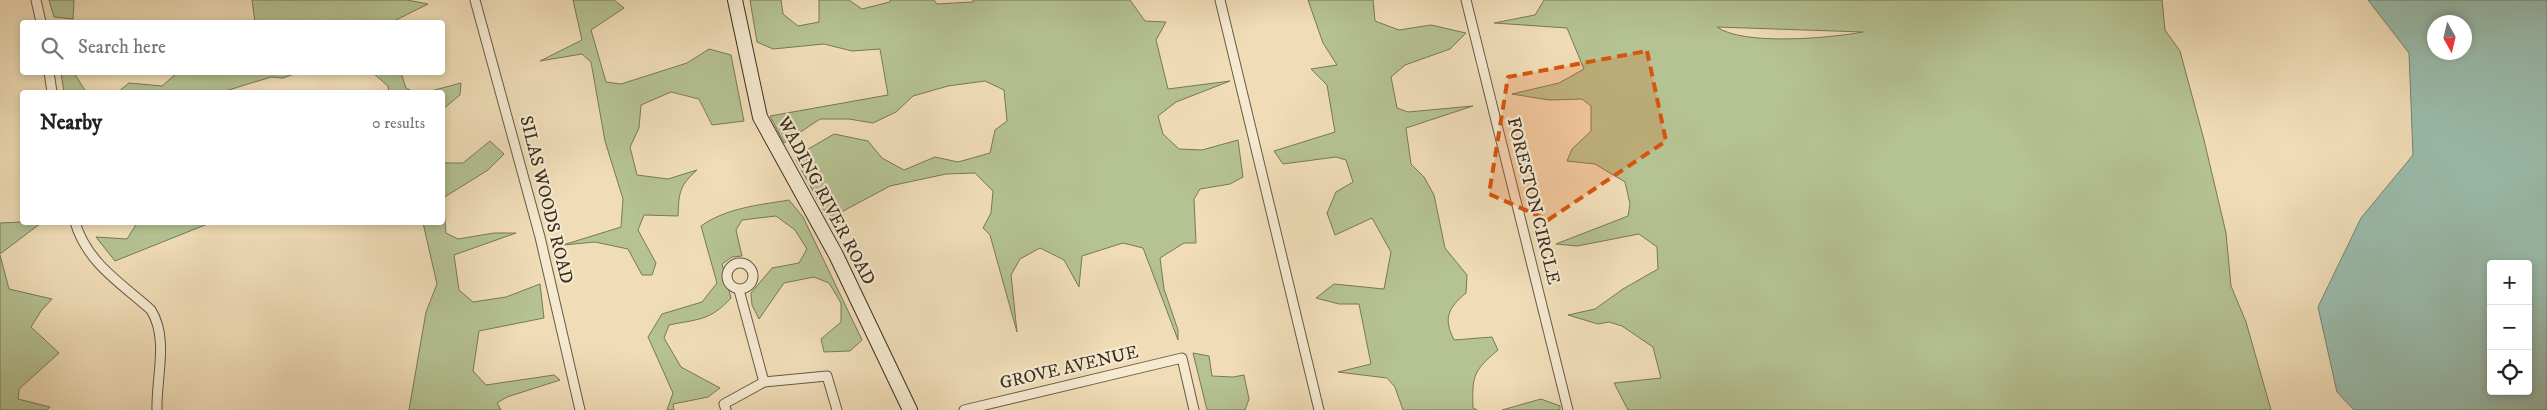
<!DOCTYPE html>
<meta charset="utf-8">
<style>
body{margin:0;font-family:"IM FELL DW Pica",serif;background:#f6f6f6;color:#222}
.controls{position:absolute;right:15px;bottom:15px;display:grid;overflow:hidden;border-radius:5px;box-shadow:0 2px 8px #0003}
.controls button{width:45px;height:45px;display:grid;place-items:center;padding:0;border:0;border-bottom:1px solid #e0e0e0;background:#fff;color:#222;font:25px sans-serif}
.compass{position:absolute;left:2427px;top:15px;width:45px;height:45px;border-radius:50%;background:#fff;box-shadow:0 2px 8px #0003;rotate:172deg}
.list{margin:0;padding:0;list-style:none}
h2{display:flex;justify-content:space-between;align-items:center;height:65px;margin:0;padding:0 20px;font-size:21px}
h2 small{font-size:16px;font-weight:400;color:#767676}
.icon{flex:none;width:28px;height:28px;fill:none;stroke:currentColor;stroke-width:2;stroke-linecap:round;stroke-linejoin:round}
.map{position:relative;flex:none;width:2547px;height:410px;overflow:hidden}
.search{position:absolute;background:#fff;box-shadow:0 2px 8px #0003;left:20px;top:20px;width:425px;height:55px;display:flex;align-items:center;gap:12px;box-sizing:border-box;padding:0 18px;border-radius:5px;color:#767676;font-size:19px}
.panel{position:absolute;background:#fff;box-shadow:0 2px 8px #0003;left:20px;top:90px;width:425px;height:135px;border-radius:5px}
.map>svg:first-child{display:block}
</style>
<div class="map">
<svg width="2547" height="410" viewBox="0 0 2547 410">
<rect width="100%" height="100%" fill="#f0ddb7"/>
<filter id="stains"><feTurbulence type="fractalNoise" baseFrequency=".004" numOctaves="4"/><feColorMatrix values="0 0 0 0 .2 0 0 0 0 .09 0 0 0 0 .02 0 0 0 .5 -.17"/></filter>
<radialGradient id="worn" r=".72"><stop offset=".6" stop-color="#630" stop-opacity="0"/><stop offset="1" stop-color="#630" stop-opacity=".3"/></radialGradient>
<g fill="#b5c292" stroke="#78785a" fill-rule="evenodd">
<path d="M49,0H74L73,19L54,17Z"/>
<path d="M252,0H407L428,4L392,22H255Z"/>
<path d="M573,0H614L624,8L591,30L606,82L621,84L687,63L709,49L731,55L744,121L712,125L699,99L671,92L641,105L639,128L630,147L637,175L668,179L697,170C679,186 679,193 678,216L644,215L638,230L656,263L652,275H642L628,249L595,242L563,245L621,227L623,199L605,141L591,62L582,54L540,61L582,40Z"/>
<path d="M750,0H781L783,14L798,26L819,22V0H849L862,9L890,2V0H934L937,4L973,2V0H1130L1145,21L1166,22L1156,40L1168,89L1230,81L1176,102L1158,116L1163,134L1179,149L1202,150L1238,140L1243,177L1230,184L1200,189L1194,199L1196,243H1184L1160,258L1164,289L1178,330V340L1143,248L1123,243L1082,256L1079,287L1064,260L1040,248L1020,259L1011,275L1017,332L990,235L983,228L991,213L993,191L975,173L946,174L890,186L832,217L823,209L796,160L798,155L834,134L868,141L882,158L904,170L935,157L958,162L990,153L995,130L1007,121L1004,90L985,81L948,86L913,96L896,112L873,123L849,119H820L784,143L770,116L888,95L880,49L852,51L824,44L773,49L757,42Z"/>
<path d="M1308,0H1373L1375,21L1399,30L1431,25L1466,33L1450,49L1405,65L1391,77L1397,108L1408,112L1473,106L1406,128L1411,164L1424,177L1434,195L1445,248L1467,275L1466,293C1448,308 1443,318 1454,340L1492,337L1498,350C1473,371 1472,376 1473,408L1477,410H1403L1395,387L1387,378L1338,372L1371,364L1359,304H1339L1316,298L1334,284L1384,289L1391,252L1372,218L1335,235L1327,213L1336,192L1353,182L1346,160L1336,157L1283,164L1274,151L1335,132L1327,85L1311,69L1337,65L1323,43Z"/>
<path d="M1544,0H2162L2165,30L2180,51L2204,140L2226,233L2231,286L2246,322L2271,410H1628L1614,383L1661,378L1653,347L1622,326L1609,322L1598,324L1568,315L1595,309L1623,289L1658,269L1657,247L1639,234L1577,246L1556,244L1628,216L1630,204L1625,182L1595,164L1567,161L1572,149L1591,131V106L1582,99L1549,100L1512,94L1559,83L1584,69L1567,28L1494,23L1535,15ZM1717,27L1863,32C1831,38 1743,46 1717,27Z"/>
<path d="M61,73H74L86,92H64Z"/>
<path d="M177,73H297L283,78L271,77L222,92H118L129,83L162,86Z"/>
<path d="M373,73H401L406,88L414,92H389L388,86Z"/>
<path d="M461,83L460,95L443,109L442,92H427Z"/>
<path d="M490,141L504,154L488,170L443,198L446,233L458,239L494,233H516L454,255L459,290L473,302L506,297L540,284L544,318L479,331L473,371L486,385L554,375L560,380L507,397L497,403L501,410H409L426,312L437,284L423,223L442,222L443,163H463Z"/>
<path d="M789,200L803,217L862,340L850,351L824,352L821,339L841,322V303L829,283L814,277L784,283L759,319L752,305L751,293L772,268L799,263L807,249L795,230L776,216L742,220L736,230L742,256L732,257L722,264L731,298C710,321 698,319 669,325L664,338L681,367L720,388L708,397L673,404L674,410H667L673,393L648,337L662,314L702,302L717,283L701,226C726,208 759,205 789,200Z"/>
<path d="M22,222L41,223L0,254V223Z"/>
<path d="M137,223V222L210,223L115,261L96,237L127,239Z"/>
<path d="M0,255L9,289L52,299L41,311L31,327L59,353L19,389L18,399L50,407L47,410H0Z"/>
<path d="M1193,353L1209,356L1212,376L1233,377L1244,375L1249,399L1245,410H1207Z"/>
<path d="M1541,399L1560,406V410H1502Z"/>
</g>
<path fill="#9abcac" stroke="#748375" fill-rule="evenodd" d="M2368,0H2547V410H2354L2337,392L2318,307L2361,218L2413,155L2409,53ZM2434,22H2464V52H2434ZM2491,264H2528V391H2491Z"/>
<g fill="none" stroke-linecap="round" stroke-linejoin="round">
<g stroke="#685947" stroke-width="11">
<g id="street">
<path d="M36,0L41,22"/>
<path d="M475,0L540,237L580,410"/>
<path d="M1220,0L1319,410"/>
<path d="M1466,0L1568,410"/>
<path d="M49,72L52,92"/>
<path d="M75,222C87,263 121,283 151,310C169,339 156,377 157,410"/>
<circle cx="740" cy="276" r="13"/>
<path d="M739,290L764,382"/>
<path d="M726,410L724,404L764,382L827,376L837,410"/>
<path d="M964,410L1182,358L1194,410"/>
</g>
</g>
<g stroke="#3a2d22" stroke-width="16">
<path id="secondary" d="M735,0L760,117L836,255L910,410"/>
</g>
<use href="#street" stroke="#f5e9d0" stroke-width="9"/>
<use href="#secondary" stroke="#f5e9d0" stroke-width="14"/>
</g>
<path fill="#d7550e" fill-opacity="0.2" stroke="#d7550e" stroke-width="4" stroke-dasharray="10 6" stroke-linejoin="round" d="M1647,51L1666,141L1548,220L1489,194L1508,77Z"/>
<g text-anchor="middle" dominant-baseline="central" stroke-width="4.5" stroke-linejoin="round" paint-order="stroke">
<g font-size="18" fill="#3a2d22" stroke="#f5e9d0">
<text transform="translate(546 200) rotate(76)">SILAS WOODS ROAD</text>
<text transform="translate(826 201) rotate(62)">WADING RIVER ROAD</text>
<text transform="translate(1533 201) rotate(76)">FORESTON CIRCLE</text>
<text transform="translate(1069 368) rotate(-13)">GROVE AVENUE</text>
</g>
</g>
<rect width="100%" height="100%" filter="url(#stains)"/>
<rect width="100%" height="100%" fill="url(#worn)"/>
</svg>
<div class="controls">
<button>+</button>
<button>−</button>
<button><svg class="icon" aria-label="locate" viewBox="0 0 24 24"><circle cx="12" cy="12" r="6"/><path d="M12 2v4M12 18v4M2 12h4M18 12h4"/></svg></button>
</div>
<svg class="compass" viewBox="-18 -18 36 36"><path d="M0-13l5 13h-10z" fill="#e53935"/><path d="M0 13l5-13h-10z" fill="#767676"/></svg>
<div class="search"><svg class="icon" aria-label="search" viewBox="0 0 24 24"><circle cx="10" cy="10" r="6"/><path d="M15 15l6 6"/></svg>Search here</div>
<section class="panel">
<h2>Nearby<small>0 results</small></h2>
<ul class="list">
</ul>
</section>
</div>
